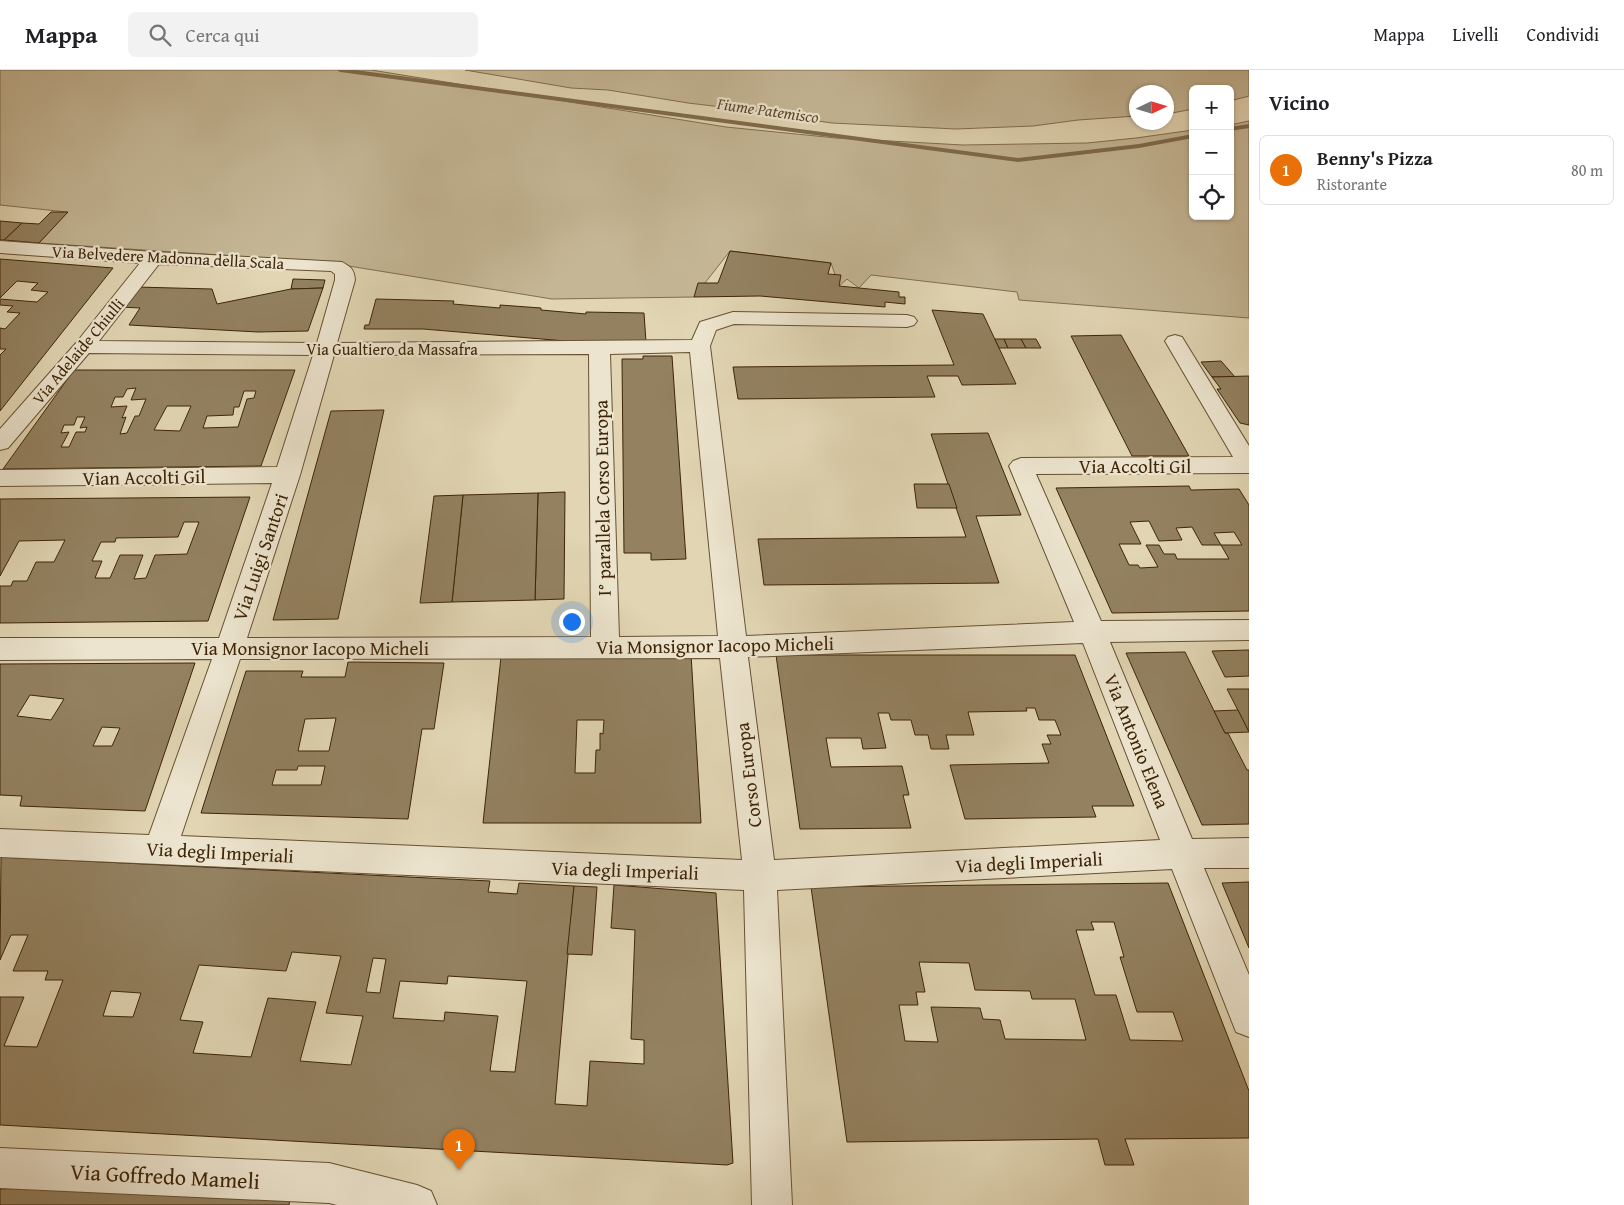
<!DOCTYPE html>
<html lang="it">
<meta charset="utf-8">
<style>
body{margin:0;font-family:"Gentium Book Plus",serif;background:#f2f2f2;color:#202124}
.controls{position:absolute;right:15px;top:15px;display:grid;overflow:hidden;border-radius:8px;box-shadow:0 1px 4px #0004}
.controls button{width:45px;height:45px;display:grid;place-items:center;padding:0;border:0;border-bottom:1px solid #e0e0e0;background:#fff;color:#202124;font:25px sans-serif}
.compass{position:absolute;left:1129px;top:15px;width:45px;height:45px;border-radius:50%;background:#fff;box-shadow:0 1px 4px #0004;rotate:86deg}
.you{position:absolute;left:571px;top:551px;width:18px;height:18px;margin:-12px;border:4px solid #fff;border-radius:50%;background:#1a73e8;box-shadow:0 0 0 8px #1a73e833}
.badge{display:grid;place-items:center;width:32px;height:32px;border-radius:50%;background:#8f2418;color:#fff;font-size:16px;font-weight:700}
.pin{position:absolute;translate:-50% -41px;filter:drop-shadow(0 1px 2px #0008)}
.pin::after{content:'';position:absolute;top:26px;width:18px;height:15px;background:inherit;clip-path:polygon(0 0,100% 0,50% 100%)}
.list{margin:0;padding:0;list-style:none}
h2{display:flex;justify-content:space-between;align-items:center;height:65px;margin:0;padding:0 20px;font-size:21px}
h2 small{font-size:16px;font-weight:400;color:#757577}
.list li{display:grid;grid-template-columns:32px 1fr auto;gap:15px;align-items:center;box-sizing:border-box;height:70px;margin:0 10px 10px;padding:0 10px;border:1px solid #e0e0e0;border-radius:8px}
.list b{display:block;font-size:19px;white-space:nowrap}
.list p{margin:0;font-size:16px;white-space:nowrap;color:#757577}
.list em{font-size:16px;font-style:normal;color:#757577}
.icon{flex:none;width:28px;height:28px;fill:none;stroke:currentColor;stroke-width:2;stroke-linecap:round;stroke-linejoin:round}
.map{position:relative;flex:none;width:1249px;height:1135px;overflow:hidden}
header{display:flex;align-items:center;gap:30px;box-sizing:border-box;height:70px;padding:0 25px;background:#fff;border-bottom:1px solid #e0e0e0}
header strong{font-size:24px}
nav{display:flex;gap:28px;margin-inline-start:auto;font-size:18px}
.search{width:350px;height:45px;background:#f2f2f2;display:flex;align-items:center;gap:12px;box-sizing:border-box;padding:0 18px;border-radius:8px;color:#757577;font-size:19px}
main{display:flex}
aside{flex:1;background:#fff}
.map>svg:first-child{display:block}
</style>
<header>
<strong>Mappa</strong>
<div class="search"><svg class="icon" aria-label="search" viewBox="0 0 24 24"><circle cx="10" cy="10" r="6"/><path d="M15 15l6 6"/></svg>Cerca qui</div>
<nav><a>Mappa</a><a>Livelli</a><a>Condividi</a></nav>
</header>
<main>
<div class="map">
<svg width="1249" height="1135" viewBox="0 0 1249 1135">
<rect width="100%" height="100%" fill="#e1d5b3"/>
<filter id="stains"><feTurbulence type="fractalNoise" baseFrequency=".004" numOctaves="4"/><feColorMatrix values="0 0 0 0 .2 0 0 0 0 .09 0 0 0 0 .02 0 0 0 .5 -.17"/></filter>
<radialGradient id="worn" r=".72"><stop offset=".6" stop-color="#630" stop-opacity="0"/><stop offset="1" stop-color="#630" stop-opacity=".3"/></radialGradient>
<g fill="#c5b796" stroke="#826e4e">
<path d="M0,0H371L726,57L836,68L963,75L1087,73L1136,68L1193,60V146H1230V55L1249,51V248L1019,230L1017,222L871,205L859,218L847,209L839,216L831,193L730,181L694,227L552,229L324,192L39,173L67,142L0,135Z"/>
<path d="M465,0H1249V26L1230,31V19H1193V39L1167,44L1166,22H1136V46L1078,50L1033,56L956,59L832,53L775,45L772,43L688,33L608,20L571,18Z"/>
</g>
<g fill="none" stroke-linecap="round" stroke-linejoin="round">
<g fill="#7f6b4b" fill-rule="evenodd">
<path d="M337,0H355L1018,88L1139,74L1193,64V68L1139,78L1018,92L340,2Z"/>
<path d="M1249,54V58L1230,61V57Z"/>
</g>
</g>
<g fill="#938160" stroke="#3e2507" fill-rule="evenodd">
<path d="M51,142H68L39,173L4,170L22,153L39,154Z"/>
<path d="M0,151L22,153L4,170H0Z"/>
<path d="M730,181L831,193L828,204L841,205L839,216L899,222V227H905V234L885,232V237L760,226L694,227L698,213H718Z"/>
<path d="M0,189L113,198L0,341V285L6,279H0V258L5,259L20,243L7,242L13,236L0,235V229L37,232L48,222L31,220L38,213L17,211L0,228Z"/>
<path d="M293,209L325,210L323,218L291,219Z"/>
<path d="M136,217L212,219L217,234L291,219L323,218L308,261L258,262L129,255L140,238L121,237Z"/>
<path d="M376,229L454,231L453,234L500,238V235L541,238V240L586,244V242L644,243L646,272L589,273L423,259H364L365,255H369Z"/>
<path d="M932,240L983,244L1016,314L962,315L958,306H927L935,327L738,329L733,297L954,295Z"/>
<path d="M1121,265L1189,386H1132L1071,266Z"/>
<path d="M995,269H1004L1008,278H999Z"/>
<path d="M1004,269H1021L1026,278H1008Z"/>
<path d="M1021,269H1036L1041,278H1026Z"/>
<path d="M643,286H672L686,489L651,490V483H624L622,289H643Z"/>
<path d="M1221,291L1235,307H1212L1201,292Z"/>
<path d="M74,300H295L261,396L3,399ZM136,318L131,330L146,329L139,346H135L127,363L120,364L126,347L122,348L127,336L111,337L115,327H123L127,319ZM244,321H256L254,328L247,329L238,357L203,358L207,346L233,345L234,337H239ZM167,336H191L180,361L154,360ZM77,347H85L80,358L87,357L85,362H76L69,377H61L69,362L61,363L64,355H74Z"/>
<path d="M1249,306V355L1240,353L1217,319H1221L1212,307Z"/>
<path d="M384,340L338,549L273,550L331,341Z"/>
<path d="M988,363L1021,445L976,446L999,513L764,515L758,469L966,467L931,364Z"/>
<path d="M914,414H949L957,438H917Z"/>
<path d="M1189,416L1191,420L1239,419L1249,435V541L1112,543L1056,418ZM1149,451L1159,471L1182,470L1176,458L1192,457L1202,475H1221L1214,463L1234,462L1242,475H1221L1229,489H1177L1175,484H1164L1159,475H1146L1158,497L1140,498L1138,495H1129L1119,474H1141L1130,452Z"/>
<path d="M565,422L564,529L535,530L538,423Z"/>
<path d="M538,423L535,530L452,532L463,425Z"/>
<path d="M463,425L452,532L420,533L434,426Z"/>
<path d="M250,427L208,551L0,553V516H11L13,511H27L36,492H54L65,470L19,471L0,506V429ZM184,452H199L187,484L155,485L146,508L134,509L143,485H120L110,508H95L102,491H92L101,472H115L116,468L178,467Z"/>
<path d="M1249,580V606L1225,607L1212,581Z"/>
<path d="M1185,582L1225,663H1228L1247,700H1249V754L1202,755L1126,583Z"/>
<path d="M691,584L701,753H483L501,587ZM577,650H604L603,664L600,663V680H596L595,703H575Z"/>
<path d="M776,585H1075L1134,736H1092L1096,747L965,749L950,695L1049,693L1042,674H1051L1047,665H1061L1055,650H1039L1035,638H1026L1027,641L968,642L974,665H946L949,679H931L928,665H915L911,650H891L889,643H878L886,678L863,679L861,668H826L831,697L902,696L909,725H903L911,758L800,759Z"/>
<path d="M348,592L444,593L434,659H422L408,749L201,743L246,601H303L301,607H345ZM336,648L329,681H298L305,649ZM298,696H325L321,715H272L276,700H297Z"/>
<path d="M195,593L145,741L20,736L22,726L0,725V594ZM30,625L64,629L51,650L17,646ZM102,657L120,658L112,676H93Z"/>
<path d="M1227,619H1249V662Z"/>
<path d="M1238,640L1249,662L1225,663L1214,641Z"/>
<path d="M1,787L490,811L488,822L517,824L519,813L574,816L555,1034L587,1036L590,991L644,994V970L631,969L635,860L611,858L614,815L716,823L733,1093L727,1095L0,1055V927H24L4,976L37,977L63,910H45L48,901H13L28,865H11L0,890ZM292,882L341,886L326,943L363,946L351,995L300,991L316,932L268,928L251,987L193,983L203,952L180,950L199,895L286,901ZM373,888L386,889L380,923L366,922ZM448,906L527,911L515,1002L490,1001L498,946L445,942L444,951L393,948L400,911L447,914ZM111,921L141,923L133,947L103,946Z"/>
<path d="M1249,812V878L1222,813Z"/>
<path d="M1168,813L1249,1021V1068L1125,1069L1134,1095H1105L1098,1069L847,1072L811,817ZM1091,852H1114L1124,887H1120L1137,942H1173L1183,971L1130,970L1116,925H1095L1076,860H1094ZM919,892L969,893L975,920L1030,921L1032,929H1075L1086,970L1005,969L1000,950L983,949L980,938L931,937L938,972L905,971L899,935H918L916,922H925Z"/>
<path d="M574,816L597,817L592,885L567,884Z"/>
<path d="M111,1115L290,1127L289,1135H0V1119Z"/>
</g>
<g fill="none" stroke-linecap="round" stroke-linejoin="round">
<g stroke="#675132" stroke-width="2">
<g id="minor">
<path d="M0,171L154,182L342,192C351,197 354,199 355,210L337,273L692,270L700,252L733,242L907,245L914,247L917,251L914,255L907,257L734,254L716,260L710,276L746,566L1074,552L1009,396L1013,391L1021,388L1233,387L1165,271L1168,267L1175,265L1182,267L1249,376V403L1036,404L1101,551L1249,550V570L1110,572L1192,769L1249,768V798H1204L1249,905V967L1236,962L1172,799L777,820L792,1135H752L744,820L0,787V759L149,765L212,589L0,590V568H219L272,413L0,416V400L277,397L313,285L89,283L8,378L0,380V359L76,273L140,193L0,183ZM159,194L331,201L335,204V210L317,273L99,271ZM690,282L718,566L619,567L610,284ZM589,284L591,567L247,568L300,405L334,285ZM1083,573L1160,770L774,790L748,587ZM720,588L742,790L181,766L240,589Z"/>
<path d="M0,1078L329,1093L417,1115L431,1121L437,1135H337L329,1133L0,1118Z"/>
</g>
</g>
<use href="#minor" fill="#ece4ce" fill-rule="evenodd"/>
</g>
<g text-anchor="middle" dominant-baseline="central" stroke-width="4.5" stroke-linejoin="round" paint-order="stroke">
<g font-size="16" font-style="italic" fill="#5e4829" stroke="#ece4ce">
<text transform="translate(768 40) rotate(8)">Fiume Patemisco</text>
</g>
<g font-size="16" fill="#3e2507" stroke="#ece4ce">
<text transform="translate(168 187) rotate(3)">Via Belvedere Madonna della Scala</text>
<text x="392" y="279">Via Gualtiero da Massafra</text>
<text transform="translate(78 281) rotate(-50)">Via Adelaide Chiulli</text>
</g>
<g font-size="19" fill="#3e2507" stroke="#ece4ce">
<text x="1135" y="396">Via Accolti Gil</text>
<text transform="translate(144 407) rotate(-1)">Vian Accolti Gil</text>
<text transform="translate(602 428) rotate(-91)">I° parallela Corso Europa</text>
<text transform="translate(260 487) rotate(-71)">Via Luigi Santori</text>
<text transform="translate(715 575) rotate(-1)">Via Monsignor Iacopo Micheli</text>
<text x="310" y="578">Via Monsignor Iacopo Micheli</text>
<text transform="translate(1137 671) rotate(68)">Via Antonio Elena</text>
<text transform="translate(748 705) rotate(-97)">Corso Europa</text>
<text transform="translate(220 782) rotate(3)">Via degli Imperiali</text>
<text transform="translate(1029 792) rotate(-3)">Via degli Imperiali</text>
<text transform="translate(625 800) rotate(2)">Via degli Imperiali</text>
</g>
<g font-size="22" fill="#3e2507" stroke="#ece4ce">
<text transform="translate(165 1106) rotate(3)">Via Goffredo Mameli</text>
</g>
</g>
<rect width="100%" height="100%" filter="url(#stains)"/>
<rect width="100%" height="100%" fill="url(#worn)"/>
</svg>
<div class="controls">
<button>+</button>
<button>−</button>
<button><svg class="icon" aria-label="locate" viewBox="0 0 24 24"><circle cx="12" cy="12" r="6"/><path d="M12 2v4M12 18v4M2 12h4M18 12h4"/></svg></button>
</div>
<svg class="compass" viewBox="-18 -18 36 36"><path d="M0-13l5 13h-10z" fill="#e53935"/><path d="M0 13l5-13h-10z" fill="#757577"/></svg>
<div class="you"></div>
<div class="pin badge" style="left:459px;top:1100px;background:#e8710a">1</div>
</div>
<aside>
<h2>Vicino<small></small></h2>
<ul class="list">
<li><span class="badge" style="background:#e8710a">1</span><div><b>Benny's Pizza</b><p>Ristorante</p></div><em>80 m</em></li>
</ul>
</aside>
</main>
